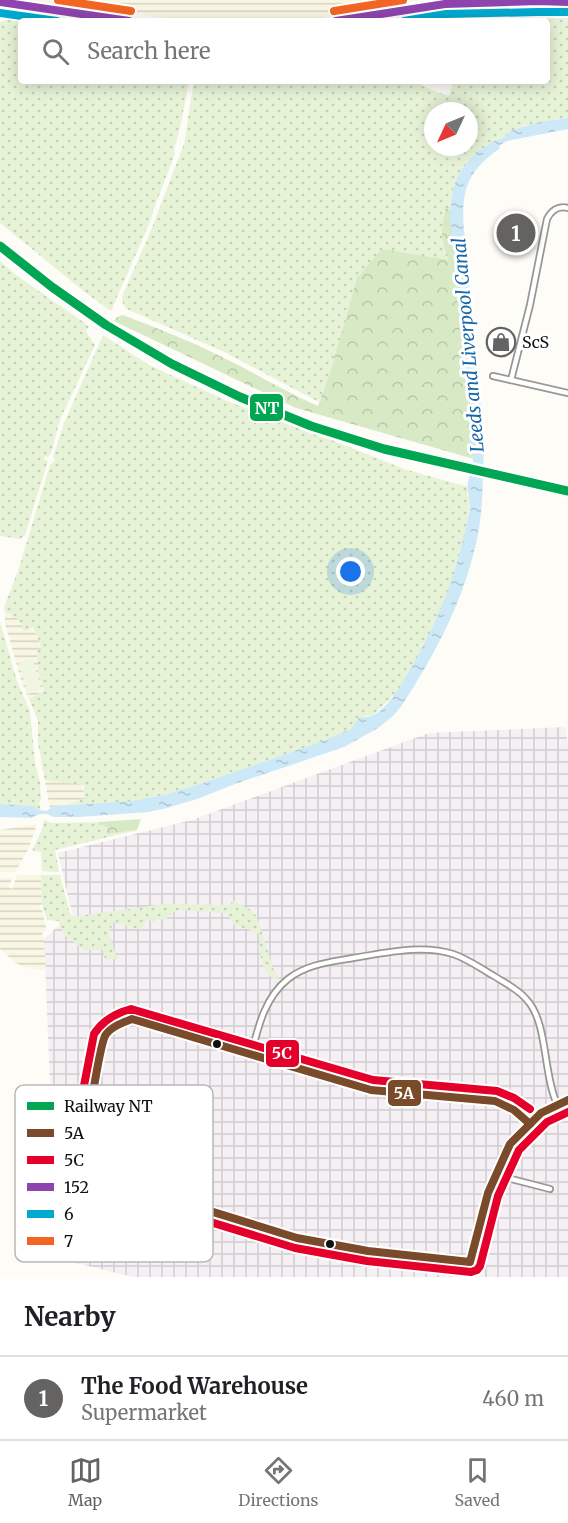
<!DOCTYPE html>
<style>
body{margin:0;font-family:Merriweather,serif;background:#f2f2f2;color:#202124}
.compass{position:absolute;left:424px;top:102px;width:54px;height:54px;border-radius:50%;background:#fff;box-shadow:0 3px 15px #0003;rotate:226deg}
.you{position:absolute;left:351px;top:572px;width:21px;height:21px;margin:-15px;border:4px solid #fff;border-radius:50%;background:#1a73e8;box-shadow:0 0 0 9px #1a73e833}
.badge{display:grid;place-items:center;width:39px;height:39px;border-radius:50%;background:#646362;color:#fff;font-size:20px;font-weight:700}
.pin{position:absolute;translate:-50% -50%;border:3px solid #fff;box-shadow:0 2px 6px #0006}
.list{margin:0;padding:0;list-style:none}
h2{display:flex;justify-content:space-between;align-items:center;height:78px;margin:0;padding:0 24px;font-size:26px}
h2 small{font-size:20px;font-weight:400;color:#757577}
.list li{display:grid;grid-template-columns:39px 1fr auto;gap:18px;align-items:center;box-sizing:border-box;height:84px;padding:0 24px;border-top:2px solid #e0e0e0}
.list b{display:block;font-size:22px;white-space:nowrap}
.list p{margin:0;font-size:20px;white-space:nowrap;color:#757577}
.list em{font-size:20px;font-style:normal;color:#757577}
.icon{flex:none;width:33px;height:33px;fill:none;stroke:currentColor;stroke-width:2;stroke-linecap:round;stroke-linejoin:round}
.map{position:relative;flex:none;width:568px;height:1277px;overflow:hidden}
.search{position:absolute;background:#fff;box-shadow:0 3px 15px #0003;left:18px;right:18px;top:18px;height:66px;display:flex;align-items:center;gap:15px;box-sizing:border-box;padding:0 21px;border-radius:6px;color:#757577;font-size:22px}
.sheet{height:162px;background:#fff}
nav{display:flex;justify-content:space-around;align-items:center;box-sizing:border-box;height:84px;border-top:2px solid #e0e0e0;background:#fff;font-size:16px;color:#757577}
nav a{display:grid;justify-items:center;gap:3px}
nav .on{color:#646362}
.map>svg:first-child{display:block}
</style>
<div class="map">
<svg width="568" height="1277" viewBox="0 0 568 1277">
<defs>
<pattern id="industrial-grid" width="8" height="8" patternUnits="userSpaceOnUse" patternTransform="scale(1.5)"><rect width="8" height="8" fill="#f5f0f3"/><path d="M0 4h8M4 0v8" fill="none" stroke="#d1cdcf"/></pattern>
<pattern id="farmland-rules" width="6" height="5" patternUnits="userSpaceOnUse" patternTransform="scale(1.5)"><rect width="6" height="5" fill="#f9f7e4"/><path d="M0 2.5h6" fill="none" stroke="#d4d3c3"/></pattern>
<pattern id="grass-dots" width="8" height="8" patternUnits="userSpaceOnUse" patternTransform="scale(1.5)"><rect width="8" height="8" fill="#e7f3d7"/><path d="M2 2h.1M6 6h.1" fill="none" stroke="#c5cfb8" stroke-width="1.8" stroke-linecap="round"/></pattern>
<pattern id="forest-crowns" width="20" height="18" patternUnits="userSpaceOnUse" patternTransform="scale(1.5)"><rect width="20" height="18" fill="#d8eac5"/><path d="M2 6a3 3 0 1 1 6 0M12 15a3 3 0 1 1 6 0" fill="none" stroke="#b8c8a8"/></pattern>
<pattern id="water-ripples" width="26" height="14" patternUnits="userSpaceOnUse" patternTransform="scale(1.5)"><rect width="26" height="14" fill="#cde8f7"/><path d="M2 4q2-2 4 0t4 0M15 11q2-2 4 0t4 0" fill="none" stroke="#afc6d3"/></pattern>
</defs>
<rect width="100%" height="100%" fill="#fdfcf7"/>
<path fill="url(#industrial-grid)" d="M565,727L568,744V1277H133L56,1258L53,1255L55,1200L44,939L72,913L58,853L192,820L429,733Z"/>
<g fill="url(#farmland-rules)">
<path d="M25,0H419L305,21H191Z"/>
<path d="M5,612L15,616L21,621L32,627L43,648L37,650L38,669L44,691L29,699L22,683L5,624Z"/>
<path d="M41,761L83,782L84,799L66,805L53,806L50,808Z"/>
<path d="M37,824L28,850L15,872H0V830Z"/>
<path d="M17,875H41L42,904L38,908L42,910L47,931L42,933L44,939L46,970L26,968L16,963L0,949V878H12L9,887L12,889Z"/>
</g>
<g fill="url(#grass-dots)" fill-rule="evenodd">
<path d="M28,13L87,21H21V81H189L181,123L174,150L175,154L153,211L150,222L111,311L86,293L0,223V22Z"/>
<path d="M441,14L442,21H368L406,15Z"/>
<path d="M447,14L568,18V118C552,120 535,122 520,127C511,131 505,140 496,140C466,156 453,176 450,209L446,208L450,260L333,363L319,402L224,352L127,309C122,304 121,300 123,294L150,233L184,144L194,81H412L434,91L449,96L453,81H547V21H447ZM433,111H469V147H433Z"/>
<path d="M0,261L16,275L89,326L86,331L95,345L60,420L51,453L48,457L45,456L44,460L48,461L25,535L20,539L0,536Z"/>
<path d="M103,335L149,365L232,403L290,425L307,430L404,469L468,487L467,495L470,500L466,529L454,575L438,617L425,644L399,690L373,715L365,716L351,729L320,742L200,784L164,795L131,801L66,805L84,799V785L45,780L38,743V721L29,699L44,691L38,669L37,650L42,648L33,627L24,631C20,620 16,616 5,612L4,607L18,571L50,465L55,460L53,457L64,423Z"/>
<path d="M0,622L17,681L30,711L35,762L40,782L41,799L39,804L41,810H38L34,806L0,804Z"/>
<path d="M44,820L52,823L99,822V825L107,826L108,834L137,830L55,850L59,872L42,871L41,852L32,851L43,827Z"/>
<path d="M41,875H60L71,917L165,904L231,905L232,900L251,910L257,917L274,971L280,978L273,979C257,964 262,954 259,934L256,932L234,925L227,913L178,910L172,913L166,919L146,921L141,930L113,922L109,935L117,959H105L103,950H84L64,935L58,921L47,920L42,904Z"/>
</g>
<g fill="url(#forest-crowns)">
<path d="M458,9H568V17L452,14Z"/>
<path d="M446,208L450,209L463,356L474,459L296,408L114,321L117,317L123,315C157,328 193,342 226,359C257,374 286,392 318,406L333,363L357,278L382,249L449,260C440,237 441,232 446,208Z"/>
<path d="M141,819L137,830L107,834V826L98,825L99,822Z"/>
</g>
<path fill="#f0f6e1" d="M33,659L41,690L28,694L19,663Z"/>
<path fill="url(#water-ripples)" d="M568,118V129L507,141L500,145L499,149C466,172 461,192 464,230L485,447L484,449C483,476 483,502 479,528C468,592 437,652 402,705L394,715L378,728L344,747L235,784L197,799L167,808L148,812L79,817H54L47,814H40L31,818L0,817V804L34,806L38,810L47,811L52,806L131,801L164,795L200,784L320,742L351,729L359,718C363,717 369,717 373,715C386,710 401,686 408,673C440,619 459,569 470,506C469,495 464,481 473,471V446L470,443L469,439L471,437V431L463,356L450,219C450,182 462,158 496,140C504,140 505,135 512,131C516,129 520,127 525,126C539,121 554,120 568,118Z"/>
<g fill="none" stroke-linecap="round" stroke-linejoin="round">
<g stroke="#979795" stroke-width="8">
<g id="minor">
<path d="M493,376L568,393"/>
<path d="M511,380L530,305L547,219C551,211 558,205 568,208"/>
<path d="M251,1055C258,1027 265,997 288,979C307,964 331,962 353,958C385,953 422,944 453,954C468,959 480,968 494,976C505,983 518,989 527,1000C548,1023 543,1074 557,1104"/>
<path d="M496,1175L550,1189"/>
<path d="M470,1262L368,1251L297,1238L100,1177L90,1169L84,1158L91,1103L104,1038C110,1027 121,1023 132,1019L371,1090L495,1101C509,1105 519,1113 530,1124"/>
<path d="M467,1277L488,1193L510,1144L541,1113L568,1100"/>
</g>
</g>
<g stroke="#858482" stroke-width="10">
<g id="primary">
<path d="M0,2L129,21"/>
<path d="M336,21L445,4L538,1L568,2"/>
</g>
</g>
<use href="#minor" stroke="#fffffe" stroke-width="4.5"/>
<use href="#primary" stroke="#ede9dc" stroke-width="7"/>
<g stroke="#fff" stroke-width="12">
<g id="bus-1">
<path d="M132,1019L371,1090L495,1101L514,1110L530,1124L510,1144L488,1193L470,1262L368,1251L297,1238L100,1177C94,1172 88,1168 85,1160C82,1151 100,1046 105,1036C110,1027 122,1023 132,1019Z"/>
<path d="M530,1124L541,1113L568,1100"/>
</g>
</g>
<g stroke="#fff" stroke-width="12">
<path id="bus-2" d="M530,1109L514,1098L497,1091L373,1080L131,1009C116,1013 103,1020 94,1034L81,1101L74,1158V1162L82,1176L96,1187L295,1248L367,1261L471,1272L477,1270L480,1266L498,1196L519,1150L547,1122L568,1112"/>
</g>
<g stroke="#fff" stroke-width="12">
<g id="bus-3">
<path d="M0,2L129,21"/>
<path d="M336,21L445,4L538,1L568,2"/>
</g>
</g>
<g stroke="#fff" stroke-width="12">
<g id="bus-4">
<path d="M0,13L57,21"/>
<path d="M404,21L446,14L538,12H568"/>
</g>
</g>
<g stroke="#fff" stroke-width="12">
<g id="bus-5">
<path d="M58,0L131,11"/>
<path d="M334,11L403,0"/>
</g>
</g>
<use href="#bus-1" stroke="#7a4b2a" stroke-width="8"/>
<use href="#bus-2" stroke="#e4002b" stroke-width="8"/>
<use href="#bus-3" stroke="#8e44ad" stroke-width="8"/>
<use href="#bus-4" stroke="#00a9ce" stroke-width="8"/>
<use href="#bus-5" stroke="#f26522" stroke-width="8"/>
<g stroke="#fff" stroke-width="14">
<path id="rail-1" d="M0,246L52,287L106,325L172,364L240,397L311,426L384,449L568,491"/>
</g>
<use href="#rail-1" stroke="#00a651" stroke-width="9"/>
</g>
<defs>
<g id="shop-ring" transform="scale(1.5)"><circle r="9.5" fill="#fff" stroke="#646362" stroke-width="1.5"/><path d="M-5-2.5h2.3a2.7 3.5 0 0 1 5.4 0H5L5.5 6h-11ZM-1.5-2.5h3a1.5 2.3 0 0 0-3 0Z" fill="#646362"/></g>
</defs>
<g fill-rule="evenodd">
<use href="#shop-ring" x="501" y="342"/>
</g>
<g fill="#111" stroke="#fff" stroke-width="2">
<circle cx="217" cy="1044" r="5"/>
<circle cx="330" cy="1244" r="5"/>
</g>
<g text-anchor="middle" dominant-baseline="central" stroke-width="6" stroke-linejoin="round" paint-order="stroke">
<g font-size="16" fill="#111" stroke="#fff" text-anchor="start">
<text x="522" y="342">ScS</text>
</g>
<g font-size="18" font-style="italic" fill="#1768a6" stroke="#fff">
<text transform="translate(468 345) rotate(-95)">Leeds and Liverpool Canal</text>
</g>
</g>
<rect x="15" y="1085" width="198" height="177" rx="9" fill="#fff" stroke="#b8b8b8" stroke-width="1.5"/>
<rect x="27" y="1102" width="27" height="8" fill="#00a651"/>
<rect x="27" y="1129" width="27" height="8" fill="#7a4b2a"/>
<rect x="27" y="1156" width="27" height="8" fill="#e4002b"/>
<rect x="27" y="1183" width="27" height="8" fill="#8e44ad"/>
<rect x="27" y="1210" width="27" height="8" fill="#00a9ce"/>
<rect x="27" y="1237" width="27" height="8" fill="#f26522"/>
<g font-size="16" fill="#111">
<text x="64" y="1112">Railway NT</text>
<text x="64" y="1139">5A</text>
<text x="64" y="1166">5C</text>
<text x="64" y="1193">152</text>
<text x="64" y="1220">6</text>
<text x="64" y="1247">7</text>
</g>
<g stroke="#fff" stroke-width="2">
<rect x="249" y="393" width="35" height="29" rx="6" fill="#00a651"/>
<rect x="265" y="1039" width="35" height="29" rx="6" fill="#e4002b"/>
<rect x="387" y="1079" width="35" height="28" rx="6" fill="#7a4b2a"/>
</g>
<g font-size="16" text-anchor="middle" font-weight="bold" fill="#fff">
<text x="267" y="414">NT</text>
<text x="282" y="1059">5C</text>
<text x="404" y="1099">5A</text>
</g>
</svg>
<svg class="compass" viewBox="-18 -18 36 36"><path d="M0-13l5 13h-10z" fill="#e53935"/><path d="M0 13l5-13h-10z" fill="#757577"/></svg>
<div class="you"></div>
<div class="pin badge" style="left:516px;top:233px">1</div>
<div class="search"><svg class="icon" aria-label="search" viewBox="0 0 24 24"><circle cx="10" cy="10" r="6"/><path d="M15 15l6 6"/></svg>Search here</div>
</div>
<section class="sheet">
<h2>Nearby<small></small></h2>
<ul class="list">
<li><span class="badge">1</span><div><b>The Food Warehouse</b><p>Supermarket</p></div><em>460 m</em></li>
</ul>
</section>
<nav>
<a class="on"><svg class="icon" aria-label="map" viewBox="0 0 24 24"><path d="M3 6l6-2 6 2 6-2v14l-6 2-6-2-6 2zM9 4v14M15 6v14"/></svg>Map</a>
<a><svg class="icon" aria-label="directions" viewBox="0 0 24 24"><path d="M12 3l9 9-9 9-9-9zM9 14v-3h6M13 9l2 2-2 2"/></svg>Directions</a>
<a><svg class="icon" aria-label="saved" viewBox="0 0 24 24"><path d="M7 4h10v16l-5-4-5 4z"/></svg>Saved</a>
</nav>
